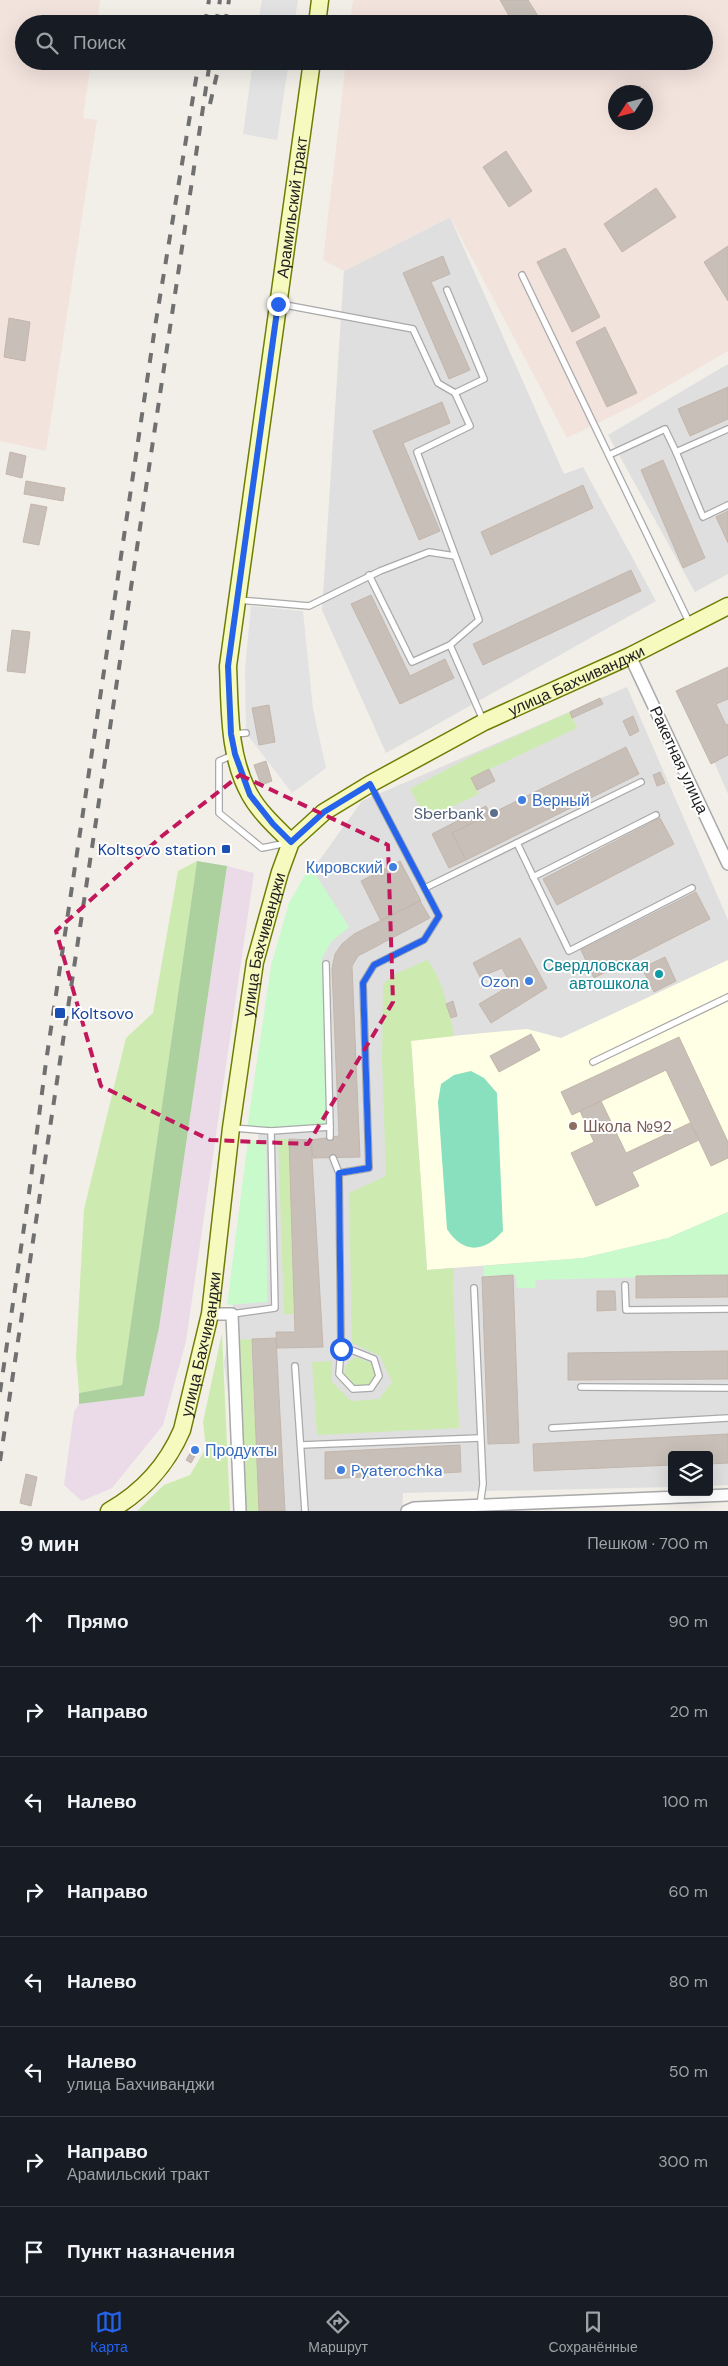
<!DOCTYPE html>
<html lang="ru">
<meta charset="utf-8">
<style>
body{margin:0;font-family:"DM Sans",sans-serif;background:#242831;color:#f1f3f6}
.controls{position:absolute;right:15px;bottom:15px;display:grid;overflow:hidden;border-radius:5px;box-shadow:0 5px 20px #0002}
.controls button{width:45px;height:45px;display:grid;place-items:center;padding:0;border:0;border-bottom:1px solid #363941;background:#171b24;color:#f1f3f6;font:25px sans-serif}
.compass{position:absolute;left:608px;top:85px;width:45px;height:45px;border-radius:50%;background:#171b24;box-shadow:0 5px 20px #0002;rotate:234deg}
.stop{position:absolute;width:15px;height:15px;margin:-11px;border:4px solid #2563eb;border-radius:50%;background:#fff}
.stop.end{background:#2563eb;border-color:#fff;box-shadow:0 1px 5px #0008}
.list{margin:0;padding:0;list-style:none}
h2{display:flex;justify-content:space-between;align-items:center;height:65px;margin:0;padding:0 20px;font-size:21px}
h2 small{font-size:16px;font-weight:400;color:#9ea1a6}
.list li{display:grid;grid-template-columns:32px 1fr auto;gap:15px;align-items:center;box-sizing:border-box;height:90px;padding:0 20px;border-top:1px solid #363941}
.list b{display:block;font-size:19px;white-space:nowrap}
.list p{margin:0;font-size:16px;white-space:nowrap;color:#9ea1a6}
.list em{font-size:16px;font-style:normal;color:#9ea1a6}
.icon{flex:none;width:28px;height:28px;fill:none;stroke:currentColor;stroke-width:2;stroke-linecap:round;stroke-linejoin:round}
.map{position:relative;flex:none;width:728px;height:1511px;overflow:hidden}
.search{position:absolute;background:#171b24;box-shadow:0 5px 20px #0002;left:15px;right:15px;top:15px;height:55px;display:flex;align-items:center;gap:12px;box-sizing:border-box;padding:0 18px;border-radius:28px;color:#9ea1a6;font-size:19px}
.sheet{height:785px;background:#171b24}
nav{display:flex;justify-content:space-around;align-items:center;box-sizing:border-box;height:70px;border-top:1px solid #363941;background:#171b24;font-size:14px;color:#9ea1a6}
nav a{display:grid;justify-items:center;gap:2px}
nav .on{color:#2563eb}
.map>svg:first-child{display:block}
</style>
<div class="map">
<svg width="728" height="1511" viewBox="0 0 728 1511">
<rect width="100%" height="100%" fill="#f2efe9"/>
<g fill="#e0dfdf">
<path d="M450,217L564,474L583,467L656,601L386,753L322,610L344,271Z"/>
<path d="M728,364V574L695,592L608,435Z"/>
<path d="M728,677V794L686,698Z"/>
<path d="M627,687L728,920V1485L709,1486V1455H672V1487L403,1493L402,1511H243L224,1363L295,894L362,801Z"/>
</g>
<path fill="#ebdbe8" d="M227,866L254,873L186,1341L163,1425L112,1488L82,1501L64,1485L74,1412L79,1404L144,1396L159,1328Z"/>
<path fill="#ffffe5" d="M728,960V1212L668,1238L583,1258L427,1270L411,1040L527,1029L561,1038Z"/>
<g fill="#f3e3dd" fill-rule="evenodd">
<path d="M0,0H100L97,24H24V61H91L83,118L97,120L46,451L0,441Z"/>
<path d="M353,0H728V351L635,405L567,438L450,217L344,271L323,260L346,61H704V24H350ZM616,92H646V122H616Z"/>
</g>
<g fill="#cdebb0">
<path d="M570,712L577,728L471,778L479,794L426,819L410,789L474,755Z"/>
<path d="M197,861L122,1385L79,1393L76,1357L84,1209L126,1038L153,1013L178,871Z"/>
<path d="M427,960C442,977 450,1013 454,1036L411,1041L427,1270L454,1268L453,1288L459,1428L317,1435L312,1362L332,1361V1382L351,1401L379,1399L392,1382L380,1356L352,1343L349,1193L386,1176L382,1059L383,985L391,976Z"/>
<path d="M278,1139H289L294,1314H284Z"/>
<path d="M222,1333L230,1511H137L164,1485L190,1475L206,1448L203,1422Z"/>
<path d="M251,1339L259,1511H242L236,1340Z"/>
<path d="M356,1357L373,1364L378,1379L372,1388L355,1389L344,1377C345,1366 346,1362 356,1357Z"/>
</g>
<path fill="#add19e" d="M197,861L227,866L159,1328L144,1396L79,1404V1393L122,1385Z"/>
<g fill="#c8facc">
<path d="M310,866L349,927L331,942L322,958L330,1126L271,1131L247,1129L271,966L289,903Z"/>
<path d="M248,1140L266,1141L267,1302L227,1305Z"/>
<path d="M728,1212V1275L535,1280L536,1288H517L516,1275L484,1276L483,1266L583,1258L668,1238Z"/>
</g>
<path fill="#88e0be" d="M471,1071L484,1078L497,1093L503,1231C484,1253 463,1254 447,1229L438,1102L441,1084L454,1075Z"/>
<g fill="#e2e2e2">
<path d="M262,0H298L294,24H258Z"/>
<path d="M253,61H289L277,140L243,134Z"/>
<path d="M251,606L303,611L313,709L326,768L292,793L246,733L245,669Z"/>
</g>
<g fill="#c7bfb8" stroke="#c4b6ab">
<path d="M500,0H528L543,24H507L512,21Z"/>
<path d="M506,151L532,191L509,207L483,167Z"/>
<path d="M656,188L676,217L622,252L604,224Z"/>
<path d="M728,246V301L704,262Z"/>
<path d="M565,248L600,317L572,332L537,262Z"/>
<path d="M443,256L450,274L431,282L470,370L449,379L403,273Z"/>
<path d="M9,318L30,322L25,361L4,357Z"/>
<path d="M605,327L637,393L607,407L576,342Z"/>
<path d="M728,387V419L690,436L678,409Z"/>
<path d="M442,402L450,423L403,443L440,531L419,540L373,431Z"/>
<path d="M10,452L26,456L22,478L6,474Z"/>
<path d="M663,460L705,558L683,568L641,470Z"/>
<path d="M26,481L65,488L63,501L24,494Z"/>
<path d="M583,485L593,508L491,555L481,532Z"/>
<path d="M31,504L47,507L39,545L23,542Z"/>
<path d="M728,511V543L716,517Z"/>
<path d="M631,570L641,591L483,665L473,644Z"/>
<path d="M371,595L410,676L445,659L454,678L400,704L351,604Z"/>
<path d="M12,630L30,632L25,673L7,671Z"/>
<path d="M728,667V699L716,704L726,725L728,724V755L711,764L676,691Z"/>
<path d="M600,698L603,704L572,718L570,712Z"/>
<path d="M269,705L275,742L259,745L252,708Z"/>
<path d="M633,716L639,731L630,736L623,721Z"/>
<path d="M626,747L639,774L466,860L452,833Z"/>
<path d="M266,761L272,781L261,785L254,765Z"/>
<path d="M489,769L495,781L477,790L471,778Z"/>
<path d="M660,772L665,783L657,786L653,775Z"/>
<path d="M486,806L490,814L452,833L466,860L449,868L432,834Z"/>
<path d="M660,818L674,844L557,905L543,879Z"/>
<path d="M400,861L421,901L381,921L361,881Z"/>
<path d="M696,892L710,919L594,978L581,950Z"/>
<path d="M420,901L430,918L358,956L352,966L360,1157L313,1158L311,1140L339,1136L332,969L335,954L342,944L354,934Z"/>
<path d="M520,938L547,988L491,1023L479,1004L511,985L502,968L480,977L473,963Z"/>
<path d="M665,957L676,981L654,992L642,968Z"/>
<path d="M453,1001L457,1016L451,1018L446,1004Z"/>
<path d="M531,1034L540,1050L499,1072L490,1056Z"/>
<path d="M679,1037L728,1142V1158L711,1166L666,1070L572,1115L561,1092Z"/>
<path d="M601,1101L626,1153L690,1123L699,1140L632,1172L639,1186L596,1206L571,1153L594,1142L580,1111Z"/>
<path d="M289,1139L311,1140L323,1347L277,1348L276,1332H295Z"/>
<path d="M513,1275L519,1443L488,1444L482,1277Z"/>
<path d="M728,1275V1297L636,1298V1276Z"/>
<path d="M597,1291H615L616,1310L597,1311Z"/>
<path d="M276,1338L285,1511H259L252,1339Z"/>
<path d="M728,1351V1379L568,1380V1353Z"/>
<path d="M728,1434V1463L709,1464V1455H672V1465L534,1471L533,1444Z"/>
<path d="M195,1445L200,1447L191,1463L186,1460Z"/>
<path d="M460,1445L461,1472L325,1479V1452Z"/>
<path d="M26,1474L37,1477L31,1506L20,1503Z"/>
</g>
<g fill="none" stroke-linecap="round" stroke-linejoin="round">
<g stroke="#a9a9a9" stroke-width="8">
<g id="lane">
<path d="M522,275L690,624"/>
<path d="M447,290L484,379L455,393"/>
<path d="M280,304L413,329L438,383L455,393L470,426L417,452L479,620L450,645L483,720"/>
<path d="M676,452L703,517L728,505"/>
<path d="M609,455L665,429L676,452L728,429"/>
<path d="M369,575L412,662L450,645"/>
<path d="M238,600L309,606L380,571L429,552L455,556"/>
<path d="M233,734L246,733"/>
<path d="M233,755L219,761V813L262,848L287,843"/>
<path d="M517,843L569,951L692,888"/>
<path d="M533,877L656,815"/>
<path d="M425,888L641,782"/>
<path d="M326,964L330,1127"/>
<path d="M593,1062L728,997"/>
<path d="M233,1128L271,1131L330,1127V1137"/>
<path d="M333,1158L339,1173L341,1349L339,1374L353,1389L371,1388L379,1376L374,1359L354,1351L341,1349"/>
<path d="M339,1173L369,1168L363,983L374,965L424,940L439,916L371,786"/>
<path d="M625,1285L626,1310L728,1309"/>
<path d="M474,1288L483,1484L480,1505"/>
<path d="M232,1314L275,1308L271,1131"/>
<path d="M295,1366L305,1511"/>
<path d="M581,1387L728,1388"/>
<path d="M552,1428L728,1418"/>
<path d="M301,1445L480,1438"/>
</g>
</g>
<g stroke="#a9a9a9" stroke-width="14">
<g id="street">
<path d="M630,656L728,864"/>
<path d="M210,1314H232L240,1511"/>
<path d="M407,1511L414,1508L728,1495"/>
</g>
</g>
<g stroke="#707d05" stroke-width="19">
<g id="secondary">
<path d="M317,24L320,0"/>
<path id="s1" d="M291,842C277,828 260,813 250,795C228,756 230,709 228,666L312,61"/>
<path id="s2" d="M109,1511C141,1493 167,1465 182,1430L210,1314L231,1128L255,962L280,872L291,842L324,812L370,784L484,722L630,656L728,606"/>
</g>
</g>
<use href="#lane" stroke="#fff" stroke-width="5.5"/>
<use href="#street" stroke="#fff" stroke-width="11"/>
<use href="#secondary" stroke="#f7fabf" stroke-width="16"/>
<g stroke="#707070" stroke-width="4" stroke-dasharray="10 10" stroke-linecap="butt">
<path d="M205,24L209,0"/>
<path d="M216,24L220,0"/>
<path d="M225,24L229,0"/>
<path d="M210,104L220,61"/>
<path d="M0,1392L29,1193L46,1062L155,327L199,61"/>
<path d="M0,1461L210,61"/>
</g>
</g>
<g fill="none" stroke-linecap="round" stroke-linejoin="round">
<path stroke="#2563eb" stroke-width="6" d="M278,304L228,666L231,734L235,754L250,795L273,824L291,842L324,812L370,784L439,916L424,940L374,965L363,983L369,1168L339,1173L341,1349"/>
</g>
<path fill="none" stroke="#c2185b" stroke-width="4" stroke-dasharray="10 6" stroke-linejoin="round" d="M240,775L388,845L393,1002L308,1144L210,1140L101,1086L56,931L162,836Z"/>
<g fill="#3f7fe0" stroke="#fff" stroke-width="2">
<circle cx="522" cy="800" r="5"/>
<circle cx="393" cy="867" r="5"/>
<circle cx="529" cy="981" r="5"/>
<circle cx="195" cy="1450" r="5"/>
<circle cx="341" cy="1470" r="5"/>
</g>
<circle fill="#5c6f8a" stroke="#fff" stroke-width="2" cx="494" cy="813" r="5"/>
<g fill="#1a4fb4" stroke="#fff" stroke-width="2">
<rect x="221" y="844" width="10" height="10" rx="2.5"/>
<rect x="54" y="1007" width="12" height="12" rx="2.5"/>
</g>
<circle fill="#0f9aa8" stroke="#fff" stroke-width="2" cx="659" cy="974" r="5"/>
<circle fill="#8d6e63" stroke="#fff" stroke-width="2" cx="573" cy="1126" r="5"/>
<g text-anchor="middle" dominant-baseline="central" stroke-width="4" stroke-linejoin="round" paint-order="stroke">
<g font-size="16" fill="#222" stroke="#fff">
<text stroke="none"><textPath href="#s1" startOffset="658">Арамильский тракт</textPath></text>
<text stroke="none"><textPath href="#s2" startOffset="1040">улица Бахчиванджи</textPath></text>
<text transform="translate(679 760) rotate(65)">Ракетная улица</text>
<text stroke="none"><textPath href="#s2" startOffset="604">улица Бахчиванджи</textPath></text>
<text stroke="none"><textPath href="#s2" startOffset="199">улица Бахчиванджи</textPath></text>
</g>
<g font-size="16" fill="#366cbe" stroke="#fff" text-anchor="start">
<text x="532" y="800">Верный</text>
<text x="383" y="867" text-anchor="end">Кировский</text>
<text x="519" y="981" text-anchor="end">Ozon</text>
<text x="205" y="1450">Продукты</text>
<text x="351" y="1470">Pyaterochka</text>
</g>
<g font-size="16" fill="#4e5e75" stroke="#fff" text-anchor="end">
<text x="484" y="813">Sberbank</text>
</g>
<g font-size="16" fill="#164399" stroke="#fff" text-anchor="end">
<text x="216" y="849">Koltsovo station</text>
<text x="71" y="1013" text-anchor="start">Koltsovo</text>
</g>
<g font-size="16" fill="#0d838f" stroke="#fff" text-anchor="end">
<text x="649" y="965">Свердловская<tspan x="649" dy="18">автошкола</tspan></text>
</g>
<g font-size="16" fill="#785e54" stroke="#fff" text-anchor="start">
<text x="583" y="1126">Школа №92</text>
</g>
</g>
</svg>
<div class="controls">
<button><svg class="icon" aria-label="layers" viewBox="0 0 24 24"><path d="M12 4l9 5-9 5-9-5zM3 14l9 5 9-5"/></svg></button>
</div>
<svg class="compass" viewBox="-18 -18 36 36"><path d="M0-13l5 13h-10z" fill="#e53935"/><path d="M0 13l5-13h-10z" fill="#9ea1a6"/></svg>
<div class="stop" style="left:341px;top:1349px"></div>
<div class="stop end" style="left:278px;top:304px"></div>
<div class="search"><svg class="icon" aria-label="search" viewBox="0 0 24 24"><circle cx="10" cy="10" r="6"/><path d="M15 15l6 6"/></svg>Поиск</div>
</div>
<section class="sheet">
<h2>9 мин<small>Пешком · 700 m</small></h2>
<ul class="list">
<li><svg class="icon" aria-label="ahead" viewBox="0 0 24 24"><path d="M12 20V5M6 11l6-6 6 6"/></svg><div><b>Прямо</b></div><em>90 m</em></li>
<li><svg class="icon" aria-label="right" viewBox="0 0 24 24"><path d="M7 20v-9h11M14 6l5 5-5 5"/></svg><div><b>Направо</b></div><em>20 m</em></li>
<li><svg class="icon" aria-label="left" viewBox="0 0 24 24"><path d="M17 20v-9H6M10 6l-5 5 5 5"/></svg><div><b>Налево</b></div><em>100 m</em></li>
<li><svg class="icon" aria-label="right" viewBox="0 0 24 24"><path d="M7 20v-9h11M14 6l5 5-5 5"/></svg><div><b>Направо</b></div><em>60 m</em></li>
<li><svg class="icon" aria-label="left" viewBox="0 0 24 24"><path d="M17 20v-9H6M10 6l-5 5 5 5"/></svg><div><b>Налево</b></div><em>80 m</em></li>
<li><svg class="icon" aria-label="left" viewBox="0 0 24 24"><path d="M17 20v-9H6M10 6l-5 5 5 5"/></svg><div><b>Налево</b><p>улица Бахчиванджи</p></div><em>50 m</em></li>
<li><svg class="icon" aria-label="right" viewBox="0 0 24 24"><path d="M7 20v-9h11M14 6l5 5-5 5"/></svg><div><b>Направо</b><p>Арамильский тракт</p></div><em>300 m</em></li>
<li><svg class="icon" aria-label="arrive" viewBox="0 0 24 24"><path d="M6 21V4h12l-3 4 3 4H6"/></svg><div><b>Пункт назначения</b></div></li>
</ul>
</section>
<nav>
<a class="on"><svg class="icon" aria-label="map" viewBox="0 0 24 24"><path d="M3 6l6-2 6 2 6-2v14l-6 2-6-2-6 2zM9 4v14M15 6v14"/></svg>Карта</a>
<a><svg class="icon" aria-label="directions" viewBox="0 0 24 24"><path d="M12 3l9 9-9 9-9-9zM9 14v-3h6M13 9l2 2-2 2"/></svg>Маршрут</a>
<a><svg class="icon" aria-label="saved" viewBox="0 0 24 24"><path d="M7 4h10v16l-5-4-5 4z"/></svg>Сохранённые</a>
</nav>
